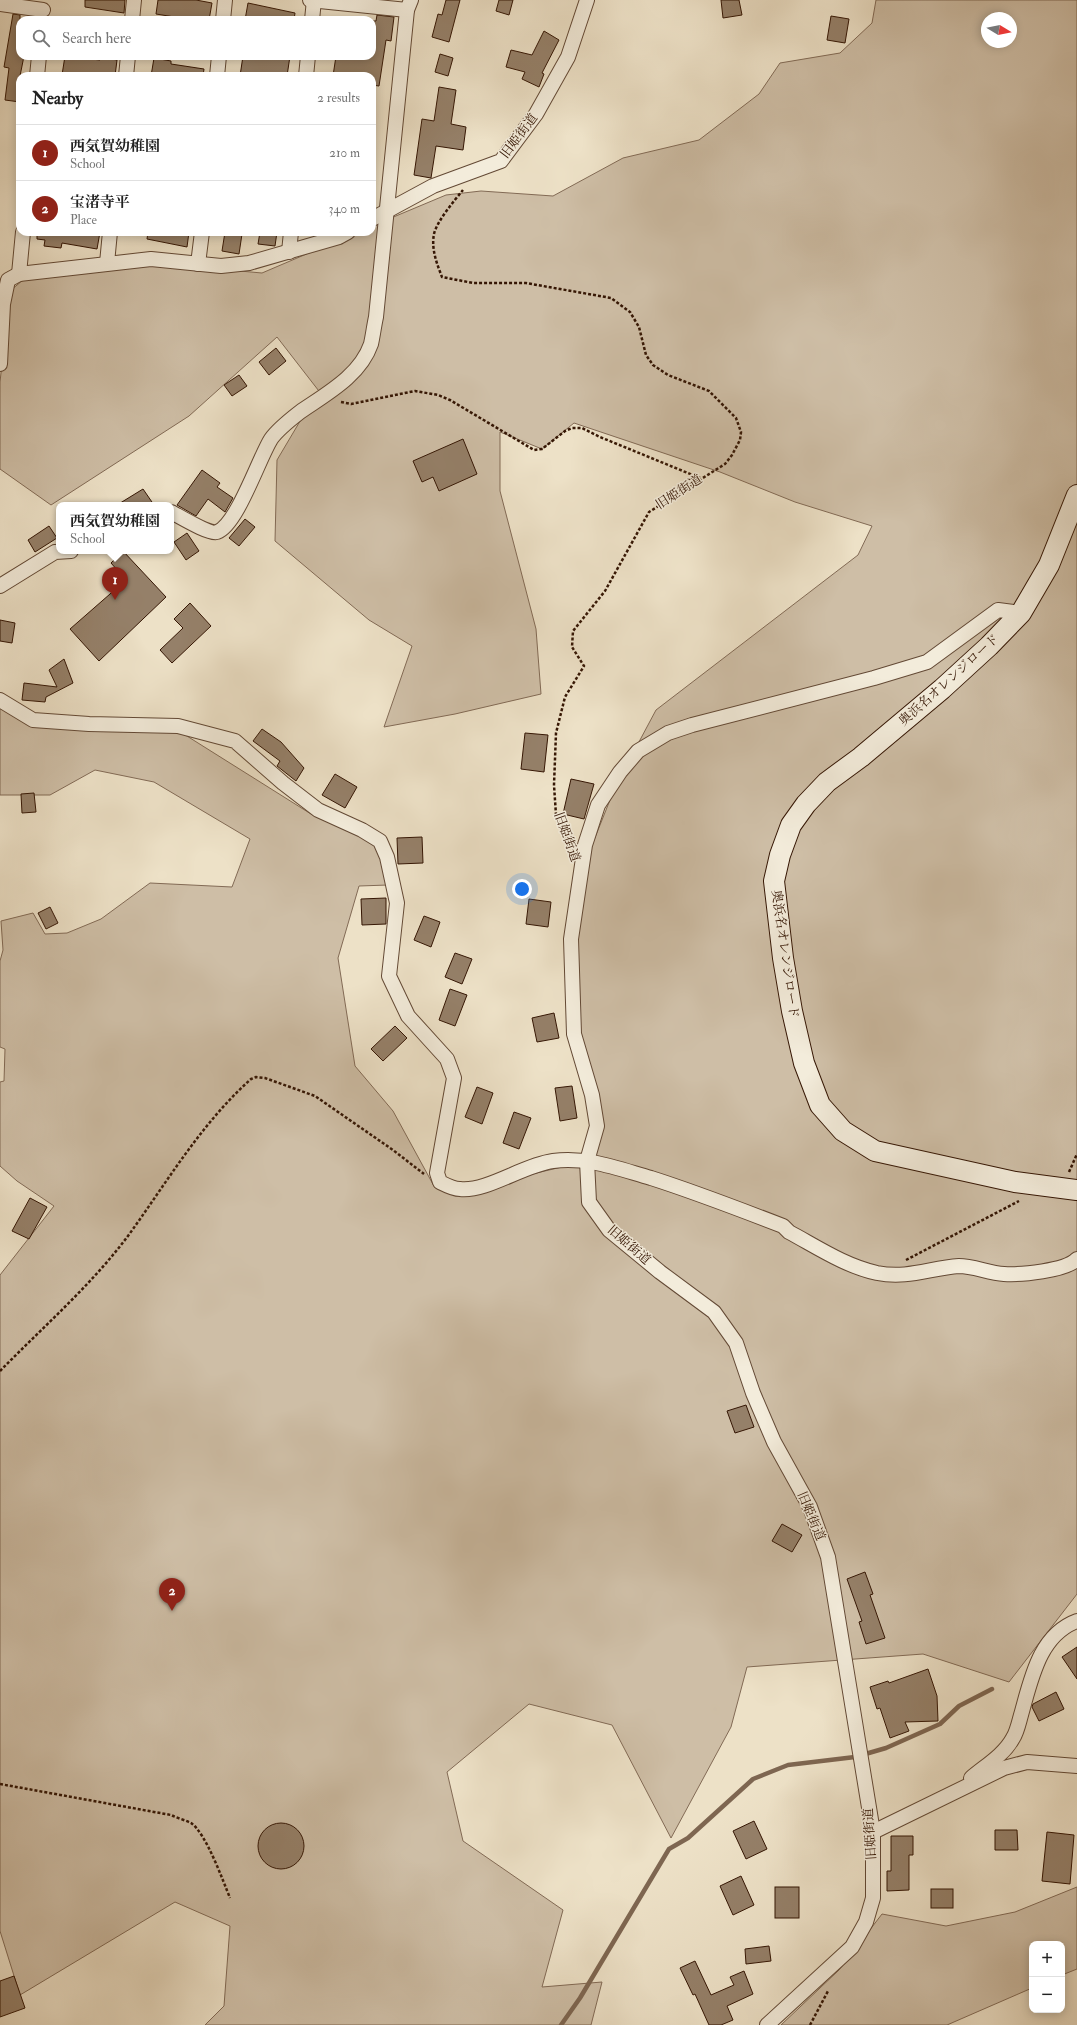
<!DOCTYPE html>
<meta charset="utf-8">
<style>
body{margin:0;font-family:"IM FELL Double Pica","Noto Serif JP",serif;background:#f6f6f6;color:#222}
.controls{position:absolute;right:12px;bottom:12px;display:grid;overflow:hidden;border-radius:8px;box-shadow:0 2px 10px #0003}
.controls button{width:36px;height:36px;display:grid;place-items:center;padding:0;border:0;border-bottom:1px solid #e0e0e0;background:#fff;color:#222;font:20px sans-serif}
.compass{position:absolute;left:981px;top:12px;width:36px;height:36px;border-radius:50%;background:#fff;box-shadow:0 2px 10px #0003;rotate:100deg}
.you{position:absolute;left:522px;top:889px;width:14px;height:14px;margin:-10px;border:3px solid #fff;border-radius:50%;background:#1a73e8;box-shadow:0 0 0 6px #1a73e833}
.badge{display:grid;place-items:center;width:26px;height:26px;border-radius:50%;background:#8f2418;color:#fff;font-size:13px;font-weight:700}
.pin{position:absolute;translate:-50% -33px;filter:drop-shadow(0 1px 2px #0008)}
.pin::after{content:'';position:absolute;top:21px;width:14px;height:12px;background:inherit;clip-path:polygon(0 0,100% 0,50% 100%)}
.popup{position:absolute;left:56px;top:502px;width:118px;height:52px;box-sizing:border-box;display:grid;place-content:center;border-radius:8px;background:#fff;filter:drop-shadow(0 1px 3px #0005);font-size:13px;white-space:nowrap;color:#767676}
.popup b{font-size:15px;color:#222}
.popup::after{content:'';position:absolute;left:50%;top:100%;margin-left:-8px;border:8px solid transparent;border-top-color:#fff}
.list{margin:0;padding:0;list-style:none}
h2{display:flex;justify-content:space-between;align-items:center;height:52px;margin:0;padding:0 16px;font-size:17px}
h2 small{font-size:13px;font-weight:400;color:#767676}
.list li{display:grid;grid-template-columns:26px 1fr auto;gap:12px;align-items:center;box-sizing:border-box;height:56px;padding:0 16px;border-top:1px solid #e0e0e0}
.list b{display:block;font-size:15px;white-space:nowrap}
.list p{margin:0;font-size:13px;white-space:nowrap;color:#767676}
.list em{font-size:13px;font-style:normal;color:#767676}
.icon{flex:none;width:22px;height:22px;fill:none;stroke:currentColor;stroke-width:2;stroke-linecap:round;stroke-linejoin:round}
.map{position:relative;flex:none;width:1077px;height:2025px;overflow:hidden}
.search{position:absolute;background:#fff;box-shadow:0 2px 10px #0003;left:16px;top:16px;width:360px;height:44px;display:flex;align-items:center;gap:10px;box-sizing:border-box;padding:0 14px;border-radius:12px;color:#767676;font-size:15px}
.panel{position:absolute;background:#fff;box-shadow:0 2px 10px #0003;left:16px;top:72px;width:360px;height:164px;border-radius:12px}
.map>svg:first-child{display:block}
</style>
<div class="map">
<svg width="1077" height="2025" viewBox="0 0 1077 2025">
<rect width="100%" height="100%" fill="#ede1c7"/>
<filter id="stains"><feTurbulence type="fractalNoise" baseFrequency=".005" numOctaves="4"/><feColorMatrix values="0 0 0 0 .2 0 0 0 0 .09 0 0 0 0 .02 0 0 0 .5 -.17"/></filter>
<radialGradient id="worn" r=".72"><stop offset=".6" stop-color="#630" stop-opacity="0"/><stop offset="1" stop-color="#630" stop-opacity=".3"/></radialGradient>
<g fill="#cebea6" stroke="#826a55" fill-rule="evenodd">
<path d="M876,0H1077V1594L1009,1682L923,1654L747,1667L731,1727L671,1838L612,1725L529,1704L447,1772L463,1841L563,1910L542,1987L602,1982L591,2025H205L224,2006L230,1926L175,1902L20,1995L0,1931V1275L54,1206L17,1181L0,1166V1082L4,1081L5,1049L0,1047V961L3,950L1,921L33,913L45,934L67,933L101,919L150,883L232,887L250,839L154,782L95,770L50,795H0V704L33,722L171,726L311,814L380,841L388,885L359,886L338,958L355,1066L393,1111L435,1188L469,1189L587,1161L594,1138L571,961L590,850L616,785L656,710L858,555L872,526L795,502L720,472L574,423L542,449L500,432V491L536,629L541,694L455,714L384,727L412,646L369,620L275,541L277,460L309,406L322,395L277,337L189,416L51,505L0,469V382L10,291L23,280L129,261L262,273L358,232H372V226L446,195L481,191L553,196L623,158L699,140L759,94L780,63L840,53L872,23ZM987,18H1011V42H987Z"/>
<path d="M1077,1887V1969L1062,1975V1944H1032V1988L947,2025H781L839,1970L882,1914L946,1926L1015,1912Z"/>
</g>
<g fill="none" stroke-linecap="round" stroke-linejoin="round">
<path stroke="#7e6651" stroke-width="4.5" d="M561,2025L580,1998L669,1849L688,1838L753,1779L788,1765L855,1757L886,1748L940,1724L959,1706L992,1689"/>
</g>
<g fill="#958069" stroke="#351604">
<path d="M85,0H125L124,13L85,7Z"/>
<path d="M158,0H196L212,3L209,20H193L156,14Z"/>
<path d="M446,0H460L449,42L432,37L438,14L442,15Z"/>
<path d="M499,0H513L509,15L496,11Z"/>
<path d="M721,0H739L742,15L723,18Z"/>
<path d="M248,3L295,13L294,20H245Z"/>
<path d="M13,14L20,15V56H24L20,76V102L5,100L9,68L4,67Z"/>
<path d="M377,15L394,17L391,41L386,40L379,86L372,85V76H333L336,56H372V21H376Z"/>
<path d="M831,16L849,19L845,43L827,40Z"/>
<path d="M544,31L559,40L542,73L544,74L539,87L522,79L525,72L506,67L511,50L532,55Z"/>
<path d="M440,54L453,58L448,76L435,72Z"/>
<path d="M65,56L100,60V57L117,60L115,76L62,75Z"/>
<path d="M243,56H290L287,76H240Z"/>
<path d="M154,58L171,61V64L204,69L203,76H151Z"/>
<path d="M439,87L456,90L451,124L466,127L463,150L436,146L431,178L414,175L422,119L434,121Z"/>
<path d="M37,232H100L97,249L62,243L61,248L44,246L45,240L37,239Z"/>
<path d="M148,232H189L187,247L147,239Z"/>
<path d="M225,232L242,234L239,254L222,251Z"/>
<path d="M260,232H277L275,246L258,244Z"/>
<path d="M276,348L286,361L269,375L259,362Z"/>
<path d="M239,375L247,386L232,396L224,385Z"/>
<path d="M463,439L477,474L439,491L433,477L422,482L413,461Z"/>
<path d="M202,470L220,483L217,487L233,498L225,512L208,499L196,516L177,505Z"/>
<path d="M143,489L154,505H117Z"/>
<path d="M245,519L255,527L239,546L229,538Z"/>
<path d="M49,526L57,538L35,552L28,540Z"/>
<path d="M187,533L199,551L186,560L174,542Z"/>
<path d="M123,551L166,597L99,661L70,629L126,580L111,563Z"/>
<path d="M190,603L211,626L172,663L160,650L183,628L174,619Z"/>
<path d="M0,620L15,623L12,643L0,641Z"/>
<path d="M64,659L73,683L46,697L45,702L22,700L24,683L57,687L49,670Z"/>
<path d="M262,729L281,742L304,768L296,781L277,766L280,761L253,741Z"/>
<path d="M525,733L548,735L544,772L521,769Z"/>
<path d="M335,774L357,787L345,808L322,795Z"/>
<path d="M571,779L594,784L584,819L563,814Z"/>
<path d="M34,793L36,812L22,813L21,794Z"/>
<path d="M422,837L423,863L398,864L397,838Z"/>
<path d="M386,898V924L362,925L361,899Z"/>
<path d="M529,899L551,902L548,927L526,924Z"/>
<path d="M50,907L58,923L46,929L38,913Z"/>
<path d="M424,916L440,922L431,947L414,940Z"/>
<path d="M455,953L472,959L462,984L445,977Z"/>
<path d="M450,989L467,995L455,1026L439,1020Z"/>
<path d="M554,1013L559,1038L537,1042L532,1018Z"/>
<path d="M395,1026L407,1038L383,1061L371,1049Z"/>
<path d="M572,1086L577,1118L560,1121L555,1088Z"/>
<path d="M477,1087L493,1093L482,1124L465,1117Z"/>
<path d="M514,1112L531,1118L519,1149L503,1143Z"/>
<path d="M30,1198L47,1207L29,1239L12,1231Z"/>
<path d="M746,1405L754,1427L735,1433L727,1411Z"/>
<path d="M782,1524L802,1535L792,1552L772,1541Z"/>
<path d="M865,1572L873,1594L870,1595L885,1638L866,1644L859,1622L862,1621L847,1579Z"/>
<path d="M1077,1647V1679L1062,1657Z"/>
<path d="M928,1669L937,1696L938,1721L905,1722L909,1731L890,1738L880,1708L877,1709L870,1687L888,1681L889,1683Z"/>
<path d="M1056,1692L1064,1709L1039,1721L1032,1707L1033,1704Z"/>
<path d="M754,1821L767,1849L746,1859L733,1831Z"/>
<circle cx="281" cy="1846" r="23"/>
<path d="M995,1830H1017L1018,1850H995Z"/>
<path d="M1047,1832L1074,1835L1070,1884L1042,1881Z"/>
<path d="M891,1836H913V1855H909V1890L887,1891V1871H891Z"/>
<path d="M741,1876L754,1905L733,1915L720,1886Z"/>
<rect x="775" y="1887" width="24" height="31"/>
<rect x="931" y="1889" width="22" height="19"/>
<path d="M769,1946L771,1961L746,1964L745,1949Z"/>
<path d="M695,1961L711,1995L734,1985L730,1977L744,1971L753,1994L727,2006L733,2020L721,2025H709L695,1994L693,1995L680,1968Z"/>
<path d="M14,1976L25,2008L0,2017V1981Z"/>
</g>
<g fill="none" stroke-linecap="round" stroke-linejoin="round">
<g stroke="#634935" stroke-width="16">
<g id="street">
<path d="M310,0L407,10"/>
<path d="M0,4L43,10"/>
<path d="M132,20L134,0"/>
<path d="M223,20L225,0"/>
<path d="M312,20L314,0"/>
<path d="M37,76L39,56"/>
<path d="M126,76L128,56"/>
<path d="M217,76L219,56"/>
<path d="M306,76L308,56"/>
<path d="M372,219L433,186L501,161L536,114L568,57L587,0"/>
<path d="M289,252L291,232"/>
<path d="M107,263L110,232"/>
<path d="M198,264L202,232"/>
<path d="M19,274L23,232"/>
<path d="M0,364L3,304L8,280L19,274L151,259L221,266L249,263L339,237L348,232"/>
<path d="M171,512C179,516 210,535 217,532C237,525 259,458 271,439C278,429 291,419 300,412C326,394 360,376 371,344C373,335 374,326 376,317L407,10L411,0"/>
<path d="M0,586L55,552L71,551"/>
<path d="M0,700L33,720L89,724L178,726L235,741L283,783L318,810L362,830L380,841L387,857L397,903L389,976L408,1016L447,1059L454,1078L437,1173L440,1182C446,1185 453,1189 460,1189C487,1192 523,1165 553,1161C586,1156 619,1169 651,1178C695,1192 739,1209 783,1226L789,1232C817,1247 845,1266 877,1273C908,1279 930,1268 959,1266C973,1266 989,1273 1004,1274C1020,1275 1066,1271 1077,1259"/>
<path d="M971,1778C985,1766 1004,1755 1013,1738C1017,1732 1019,1722 1021,1715C1031,1680 1039,1635 1077,1621"/>
<path d="M873,1832L1004,1768L1027,1762L1077,1766"/>
<path d="M767,2025L852,1947L866,1922L873,1898V1832L828,1557L810,1507L774,1442L753,1393L736,1343L714,1312L660,1272L609,1230L589,1202L587,1161L597,1126L592,1095L574,1034L571,939L585,845L598,805L620,772L638,751L668,733L692,725L874,678L927,662L998,610L1021,613"/>
</g>
</g>
<g stroke="#351604" stroke-width="22">
<path id="secondary" d="M1077,495L1049,565L1021,613L989,646L942,689L861,757L827,782L806,804L791,825L780,855L774,881L783,958L792,1011L804,1063L820,1105L843,1131L875,1151L1015,1182L1077,1190"/>
</g>
<g stroke="#351604" stroke-width="2.5" stroke-dasharray="3 2" stroke-linecap="butt">
<path d="M463,190C454,201 437,221 434,234C431,249 437,264 442,277L473,283H526L611,298L630,312L639,327L646,355L653,365L668,375L709,391L736,418L741,432L740,440L732,455L725,464L649,512L605,591L573,631L572,647L584,666L565,697L556,733L554,785L556,815L569,850"/>
<path d="M341,402L351,404L415,391L438,395L450,400L534,450L542,449L565,431L572,428H582L600,437L700,478"/>
<path d="M1069,1172L1077,1154"/>
<path d="M906,1260L1019,1201"/>
<path d="M0,1371C45,1325 96,1281 133,1229C170,1177 203,1122 251,1079L256,1077L265,1078L315,1096L393,1150L424,1174"/>
<path d="M0,1784L171,1815C177,1818 185,1820 191,1823C206,1833 223,1881 230,1898"/>
<path d="M810,2025L828,1991"/>
</g>
<use href="#street" stroke="#f3ecdb" stroke-width="14"/>
<use href="#secondary" stroke="#f3ecdb" stroke-width="20"/>
</g>
<g text-anchor="middle" dominant-baseline="central" stroke-width="3" stroke-linejoin="round" paint-order="stroke">
<g font-size="13" fill="#351604" stroke="#f3ecdb">
<text transform="translate(519 136) rotate(-53)">旧姫街道</text>
<text transform="translate(679 492) rotate(-33)">旧姫街道</text>
<text transform="translate(949 680) rotate(-42)">奥浜名オレンジロード</text>
<text transform="translate(567 837) rotate(70)">旧姫街道</text>
<text transform="translate(785 954) rotate(82)">奥浜名オレンジロード</text>
<text transform="translate(629 1245) rotate(41)">旧姫街道</text>
<text transform="translate(811 1516) rotate(67)">旧姫街道</text>
<text transform="translate(870 1834) rotate(-94)">旧姫街道</text>
</g>
</g>
<rect width="100%" height="100%" filter="url(#stains)"/>
<rect width="100%" height="100%" fill="url(#worn)"/>
</svg>
<div class="controls">
<button>+</button>
<button>−</button>
</div>
<svg class="compass" viewBox="-18 -18 36 36"><path d="M0-13l5 13h-10z" fill="#e53935"/><path d="M0 13l5-13h-10z" fill="#767676"/></svg>
<div class="you"></div>
<div class="pin badge" style="left:115px;top:600px">1</div>
<div class="popup"><b>西気賀幼稚園</b>School</div>
<div class="pin badge" style="left:172px;top:1611px">2</div>
<div class="search"><svg class="icon" aria-label="search" viewBox="0 0 24 24"><circle cx="10" cy="10" r="6"/><path d="M15 15l6 6"/></svg>Search here</div>
<section class="panel">
<h2>Nearby<small>2 results</small></h2>
<ul class="list">
<li><span class="badge">1</span><div><b>西気賀幼稚園</b><p>School</p></div><em>210 m</em></li>
<li><span class="badge">2</span><div><b>宝渚寺平</b><p>Place</p></div><em>340 m</em></li>
</ul>
</section>
</div>
